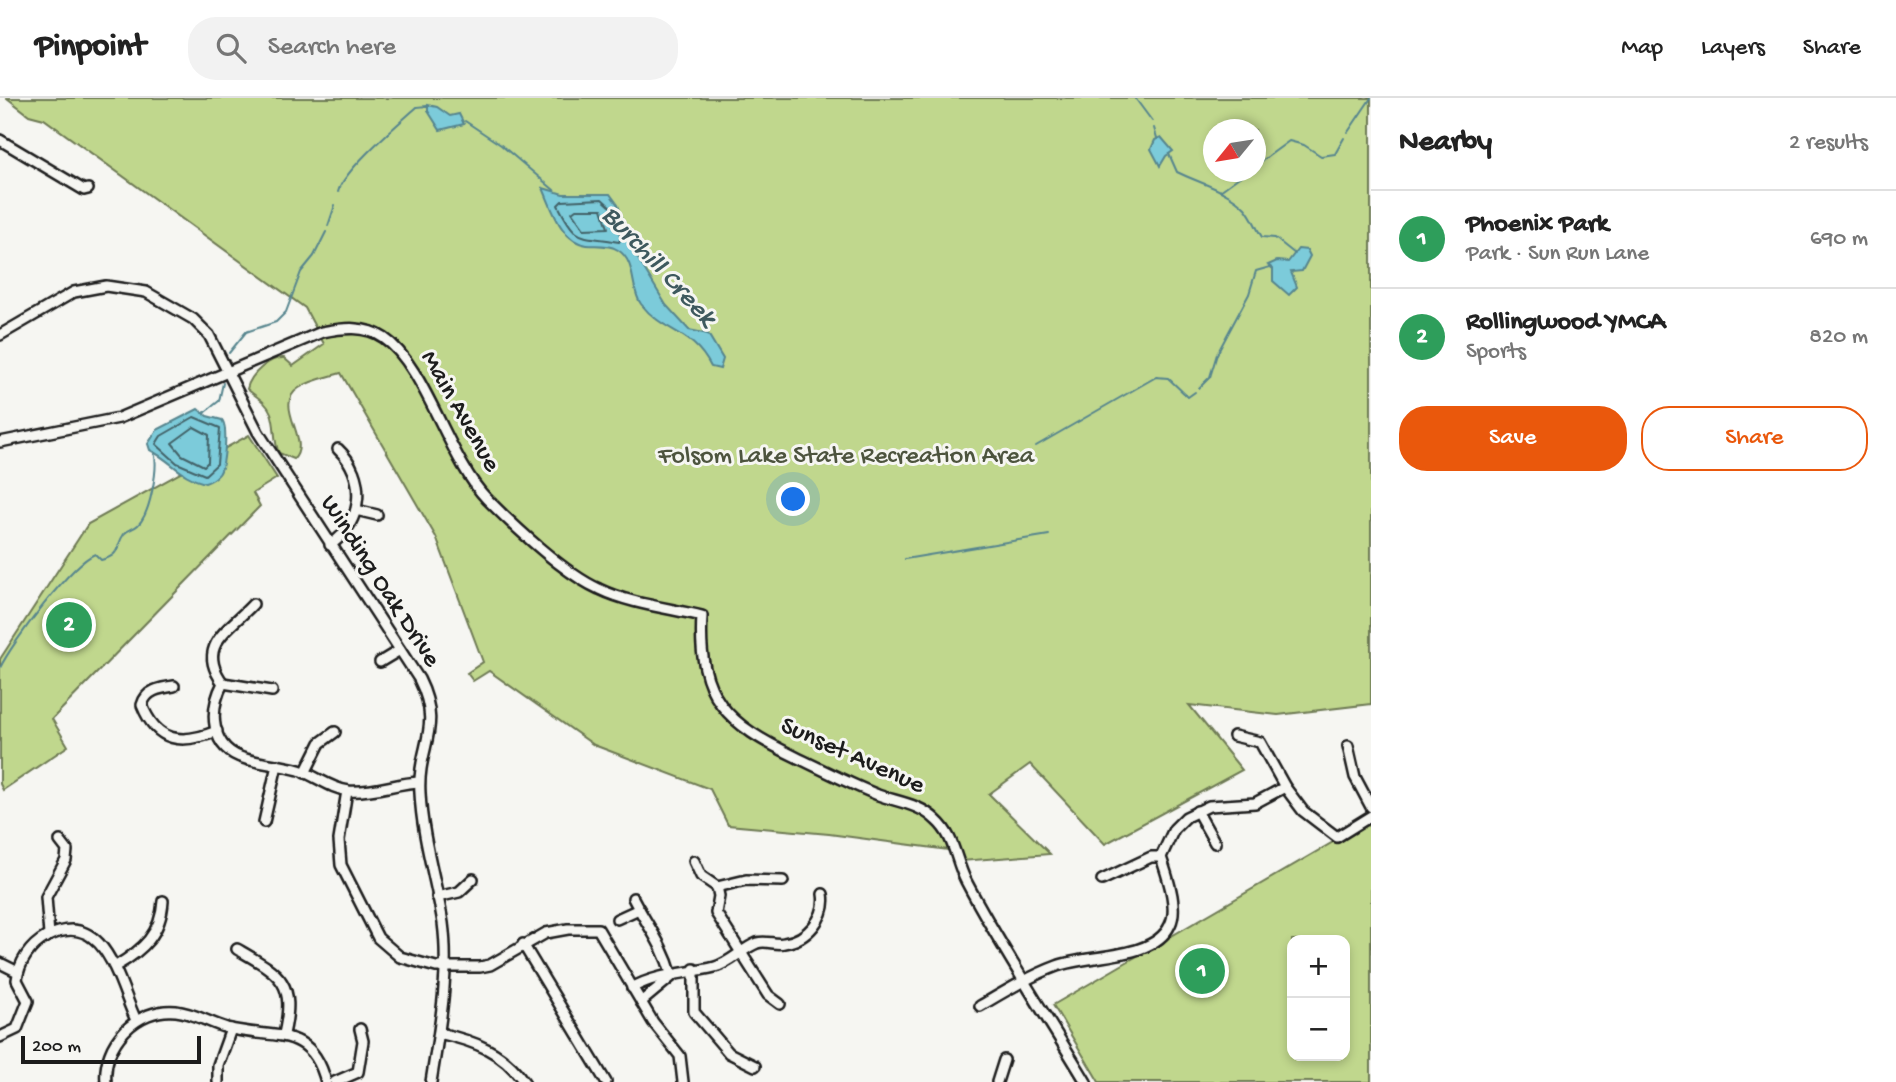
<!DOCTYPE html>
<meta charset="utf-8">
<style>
body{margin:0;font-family:"Gochi Hand",sans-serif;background:#f2f2f2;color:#222}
.controls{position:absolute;right:21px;bottom:21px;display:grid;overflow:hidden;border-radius:14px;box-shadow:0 4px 10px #0003}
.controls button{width:63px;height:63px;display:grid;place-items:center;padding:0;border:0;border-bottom:2px solid #e0e0e0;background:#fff;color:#222;font:35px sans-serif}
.compass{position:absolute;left:1203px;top:21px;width:63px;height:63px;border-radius:50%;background:#fff;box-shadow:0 4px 10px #0003;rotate:240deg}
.scale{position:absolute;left:21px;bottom:18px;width:180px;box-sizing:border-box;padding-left:7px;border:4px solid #1c1c1c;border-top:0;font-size:19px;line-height:24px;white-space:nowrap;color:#1c1c1c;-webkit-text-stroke:5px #f6f6f2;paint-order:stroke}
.you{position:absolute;left:794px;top:402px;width:24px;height:24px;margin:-18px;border:5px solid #fff;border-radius:50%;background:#1a73e8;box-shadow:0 0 0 10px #1a73e833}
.badge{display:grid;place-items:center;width:46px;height:46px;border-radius:50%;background:#ea580c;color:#fff;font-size:23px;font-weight:700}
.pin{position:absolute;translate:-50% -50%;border:4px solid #fff;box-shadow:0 2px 7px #0006}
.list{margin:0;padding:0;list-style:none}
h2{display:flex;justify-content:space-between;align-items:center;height:91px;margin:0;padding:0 28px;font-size:30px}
h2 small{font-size:23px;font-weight:400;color:#767676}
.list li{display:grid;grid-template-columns:46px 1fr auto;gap:21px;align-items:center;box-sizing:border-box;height:98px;padding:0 28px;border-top:2px solid #e0e0e0}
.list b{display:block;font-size:26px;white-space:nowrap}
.list p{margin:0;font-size:23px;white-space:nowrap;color:#767676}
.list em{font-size:23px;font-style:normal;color:#767676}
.actions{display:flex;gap:14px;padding:21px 28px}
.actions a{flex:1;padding:16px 0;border:2px solid #ea580c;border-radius:28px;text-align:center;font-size:24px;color:#ea580c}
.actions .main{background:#ea580c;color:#fff}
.icon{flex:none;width:38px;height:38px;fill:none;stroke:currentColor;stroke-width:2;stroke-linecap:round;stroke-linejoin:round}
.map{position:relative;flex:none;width:1371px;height:984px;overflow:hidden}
header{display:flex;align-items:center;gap:42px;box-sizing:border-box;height:98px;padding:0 35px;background:#fff;border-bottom:2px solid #e0e0e0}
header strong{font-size:33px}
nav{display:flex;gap:38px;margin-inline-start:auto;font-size:24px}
.search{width:490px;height:63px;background:#f2f2f2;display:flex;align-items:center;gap:18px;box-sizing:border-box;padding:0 24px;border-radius:28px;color:#767676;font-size:26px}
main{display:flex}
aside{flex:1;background:#fff}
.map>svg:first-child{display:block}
</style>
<header>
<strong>Pinpoint</strong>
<div class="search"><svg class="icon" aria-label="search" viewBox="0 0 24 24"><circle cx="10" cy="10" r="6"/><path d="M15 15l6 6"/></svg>Search here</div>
<nav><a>Map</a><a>Layers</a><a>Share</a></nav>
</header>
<main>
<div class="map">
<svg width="1371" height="984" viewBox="0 0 1371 984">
<rect width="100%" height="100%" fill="#f6f6f2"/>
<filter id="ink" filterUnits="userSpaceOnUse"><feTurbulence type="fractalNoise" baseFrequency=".0143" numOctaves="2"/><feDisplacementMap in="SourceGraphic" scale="14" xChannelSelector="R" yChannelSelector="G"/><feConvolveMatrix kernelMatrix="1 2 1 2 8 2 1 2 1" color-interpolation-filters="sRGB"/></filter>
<g filter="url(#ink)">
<g fill="#c0d78d" stroke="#6e7a54" stroke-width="2" fill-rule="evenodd">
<path d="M7,0H1371V606L1278,617L1189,607L1242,672L1105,746L1030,666L989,696L1050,756L961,763L956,753L829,736L728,727L710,691L594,647L489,573L473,583L467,575L483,564L436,439L341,275C328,279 310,282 299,290C272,307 312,342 294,361L279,355C273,342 276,328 271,315C267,304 255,298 247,291C250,276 270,259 284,260L293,268L324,246L305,210L44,21L29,17ZM1213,32H1255V74H1213Z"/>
<path d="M249,337L277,380L253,395L260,408L52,621L68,648L3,692L0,686V561L88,426Z"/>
<path d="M1371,722V984H1099L1053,907ZM1292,842H1345V958H1292Z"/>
</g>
<g fill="#7ccbda" stroke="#56858e" stroke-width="2">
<path d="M428,7L437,9L450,18L459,16L464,26L440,32L428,13Z"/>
<path d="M1161,39L1173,53L1166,58L1160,68L1151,51L1155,42Z"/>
<path d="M543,90L563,96H610L618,107L633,152L666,207L689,232L708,236L723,261L720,271L711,269C692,231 664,236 641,206C630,191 637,164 618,152C608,146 597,148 587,147C561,144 552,110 543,90Z"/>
<path d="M1298,151L1307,152L1310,158L1302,173L1291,174L1297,189L1289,197L1273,183V171L1268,167L1277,163L1288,164Z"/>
<path d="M198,311L207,318L222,322C228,329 225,368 219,376C215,381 211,383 205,385C182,380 170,362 150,352L148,346L157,332Z"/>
</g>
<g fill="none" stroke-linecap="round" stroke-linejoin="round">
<g stroke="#426268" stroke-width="2">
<path d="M602,101L612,110L621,140L619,144C580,136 578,147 558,107L562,103Z"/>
<path d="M576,111H602L608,130L584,131L572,114Z"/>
<path d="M194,319L220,330L217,366L205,377L177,365L156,346L161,338Z"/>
<path d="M194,329L209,337L208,364L204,368L182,357L172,345Z"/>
</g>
<g stroke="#56858e" stroke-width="2">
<path d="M1135,0L1152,23"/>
<path d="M465,23L501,47L554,92"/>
<path d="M1154,30L1157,40"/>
<path d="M1348,34L1371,0"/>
<path d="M1169,56L1177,74C1199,85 1228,92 1245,110C1253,119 1256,130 1262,139L1275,140L1295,156"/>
<path d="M1255,68L1289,43L1304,47L1321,58L1335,56L1344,40"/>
<path d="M1220,93L1246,74"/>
<path d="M338,94C344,72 397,27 417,9L427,8"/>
<path d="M328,128L335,107"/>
<path d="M229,255L246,234L276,224L286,214L301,174L314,158L326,134"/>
<path d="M1199,290L1210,279L1217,256L1249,196L1256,173L1270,169"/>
<path d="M204,315L219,303L223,285"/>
<path d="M1036,348L1156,279L1168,280L1188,299L1195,294"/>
<path d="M905,461L1049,437"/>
<path d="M0,570C11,546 72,465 95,456L101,462C122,457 115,448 124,436C128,431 134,431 138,427C150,416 159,369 154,354"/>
</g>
<g stroke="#1c1c1c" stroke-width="14">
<g id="minor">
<path d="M0,42L84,92L88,91"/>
<path d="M0,237L74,194L106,188L146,194L193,221L209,237L258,334L419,581C444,631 417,648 420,695C422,739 436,782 443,825C450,877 439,933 431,984"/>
<path d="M0,344L119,320L322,234C343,230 365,227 384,240C425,267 448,361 487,401C514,428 565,476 599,491C630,506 669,510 702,518C697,600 727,626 796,659C823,672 850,686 878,697C898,704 920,706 936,722C955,739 955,761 966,783C1002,852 1046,917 1086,984"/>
<path d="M356,412L377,417"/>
<path d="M330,447C365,424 366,377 338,351"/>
<path d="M380,564L400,552"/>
<path d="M223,585C209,612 209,651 246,661C263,666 282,667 299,672C316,678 331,691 349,693C373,695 396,685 419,684"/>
<path d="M223,585C195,548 229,532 253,506"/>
<path d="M223,585L272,593"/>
<path d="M174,588C160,590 146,592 142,607C157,645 182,647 217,633"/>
<path d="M1234,638L1260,644L1285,689L1303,713L1337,739L1371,718"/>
<path d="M1348,648L1355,679L1371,709"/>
<path d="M305,675L320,645L335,634"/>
<path d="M347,693L339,742L341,767L378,840L400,859L436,869H480L490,867L546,835L568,831H598L653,924L680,958L683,984"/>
<path d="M1197,713L1215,745"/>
<path d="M264,724L277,667"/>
<path d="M694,763L701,778L717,789"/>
<path d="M1102,782L1151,759H1161"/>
<path d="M717,789L719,798L716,815L768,897L780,906"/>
<path d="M717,789L746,782L783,783"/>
<path d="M437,799L459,794L473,781"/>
<path d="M633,800C648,829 663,846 672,878"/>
<path d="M617,821L639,811"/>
<path d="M49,837L46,799L66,762L67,752L60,743"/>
<path d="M523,846L606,984"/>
<path d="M237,851C280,876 296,883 284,936"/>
<path d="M0,865L18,874"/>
<path d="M116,868C143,852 161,836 163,803"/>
<path d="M694,871V914L729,955L755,968"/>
<path d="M632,890C658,875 687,876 715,869C730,865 742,851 757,845C766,842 775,847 784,845C807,842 827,819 823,796"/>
<path d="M641,904L671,879"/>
<path d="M980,908C1004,894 1030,878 1057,868C1088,856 1154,862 1170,827C1179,809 1167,778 1161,759L1174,731L1186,719L1209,708L1255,705L1285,689"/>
<path d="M439,935C474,943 503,953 524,984"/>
<path d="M0,939L17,931L28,903L17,882C19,864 30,848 46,839C106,808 119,888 136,922"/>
<path d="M106,984C102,946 137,909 176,913C194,915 210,925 227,930C272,942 311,925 326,984"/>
<path d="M218,984V967L231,931"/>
<path d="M335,984L358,974L363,943L360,931"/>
<path d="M997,984L1004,962"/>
</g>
</g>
<use href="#minor" stroke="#f6f6f2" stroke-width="9"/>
</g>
</g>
<g text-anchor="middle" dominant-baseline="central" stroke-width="6" stroke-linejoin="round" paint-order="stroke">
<g font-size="26" fill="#1c1c1c" stroke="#f6f6f2">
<text transform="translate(459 314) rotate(60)">Main Avenue</text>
<text transform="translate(379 484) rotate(57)">Winding Oak Drive</text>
<text transform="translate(852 659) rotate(24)">Sunset Avenue</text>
</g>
<g font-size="26" fill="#4d543e" stroke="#f6f6f2">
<text x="846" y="359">Folsom Lake State Recreation Area</text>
</g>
<g font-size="28" font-style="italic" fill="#3e595e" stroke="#f6f6f2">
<text transform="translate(658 169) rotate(47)">Burchill Creek</text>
</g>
</g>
</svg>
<div class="controls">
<button>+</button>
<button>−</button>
</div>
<svg class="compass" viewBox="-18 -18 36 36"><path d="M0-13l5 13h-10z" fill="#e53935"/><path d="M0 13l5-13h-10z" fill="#767676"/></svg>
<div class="scale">200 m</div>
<div class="you"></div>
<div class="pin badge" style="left:1202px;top:873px;background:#2e9e5b">1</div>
<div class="pin badge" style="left:69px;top:527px;background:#2e9e5b">2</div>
</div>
<aside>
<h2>Nearby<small>2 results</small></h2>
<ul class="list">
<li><span class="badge" style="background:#2e9e5b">1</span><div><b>Phoenix Park</b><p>Park · Sun Run Lane</p></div><em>690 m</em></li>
<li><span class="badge" style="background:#2e9e5b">2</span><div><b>Rollingwood YMCA</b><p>Sports</p></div><em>820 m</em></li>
</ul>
<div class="actions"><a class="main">Save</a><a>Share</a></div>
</aside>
</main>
